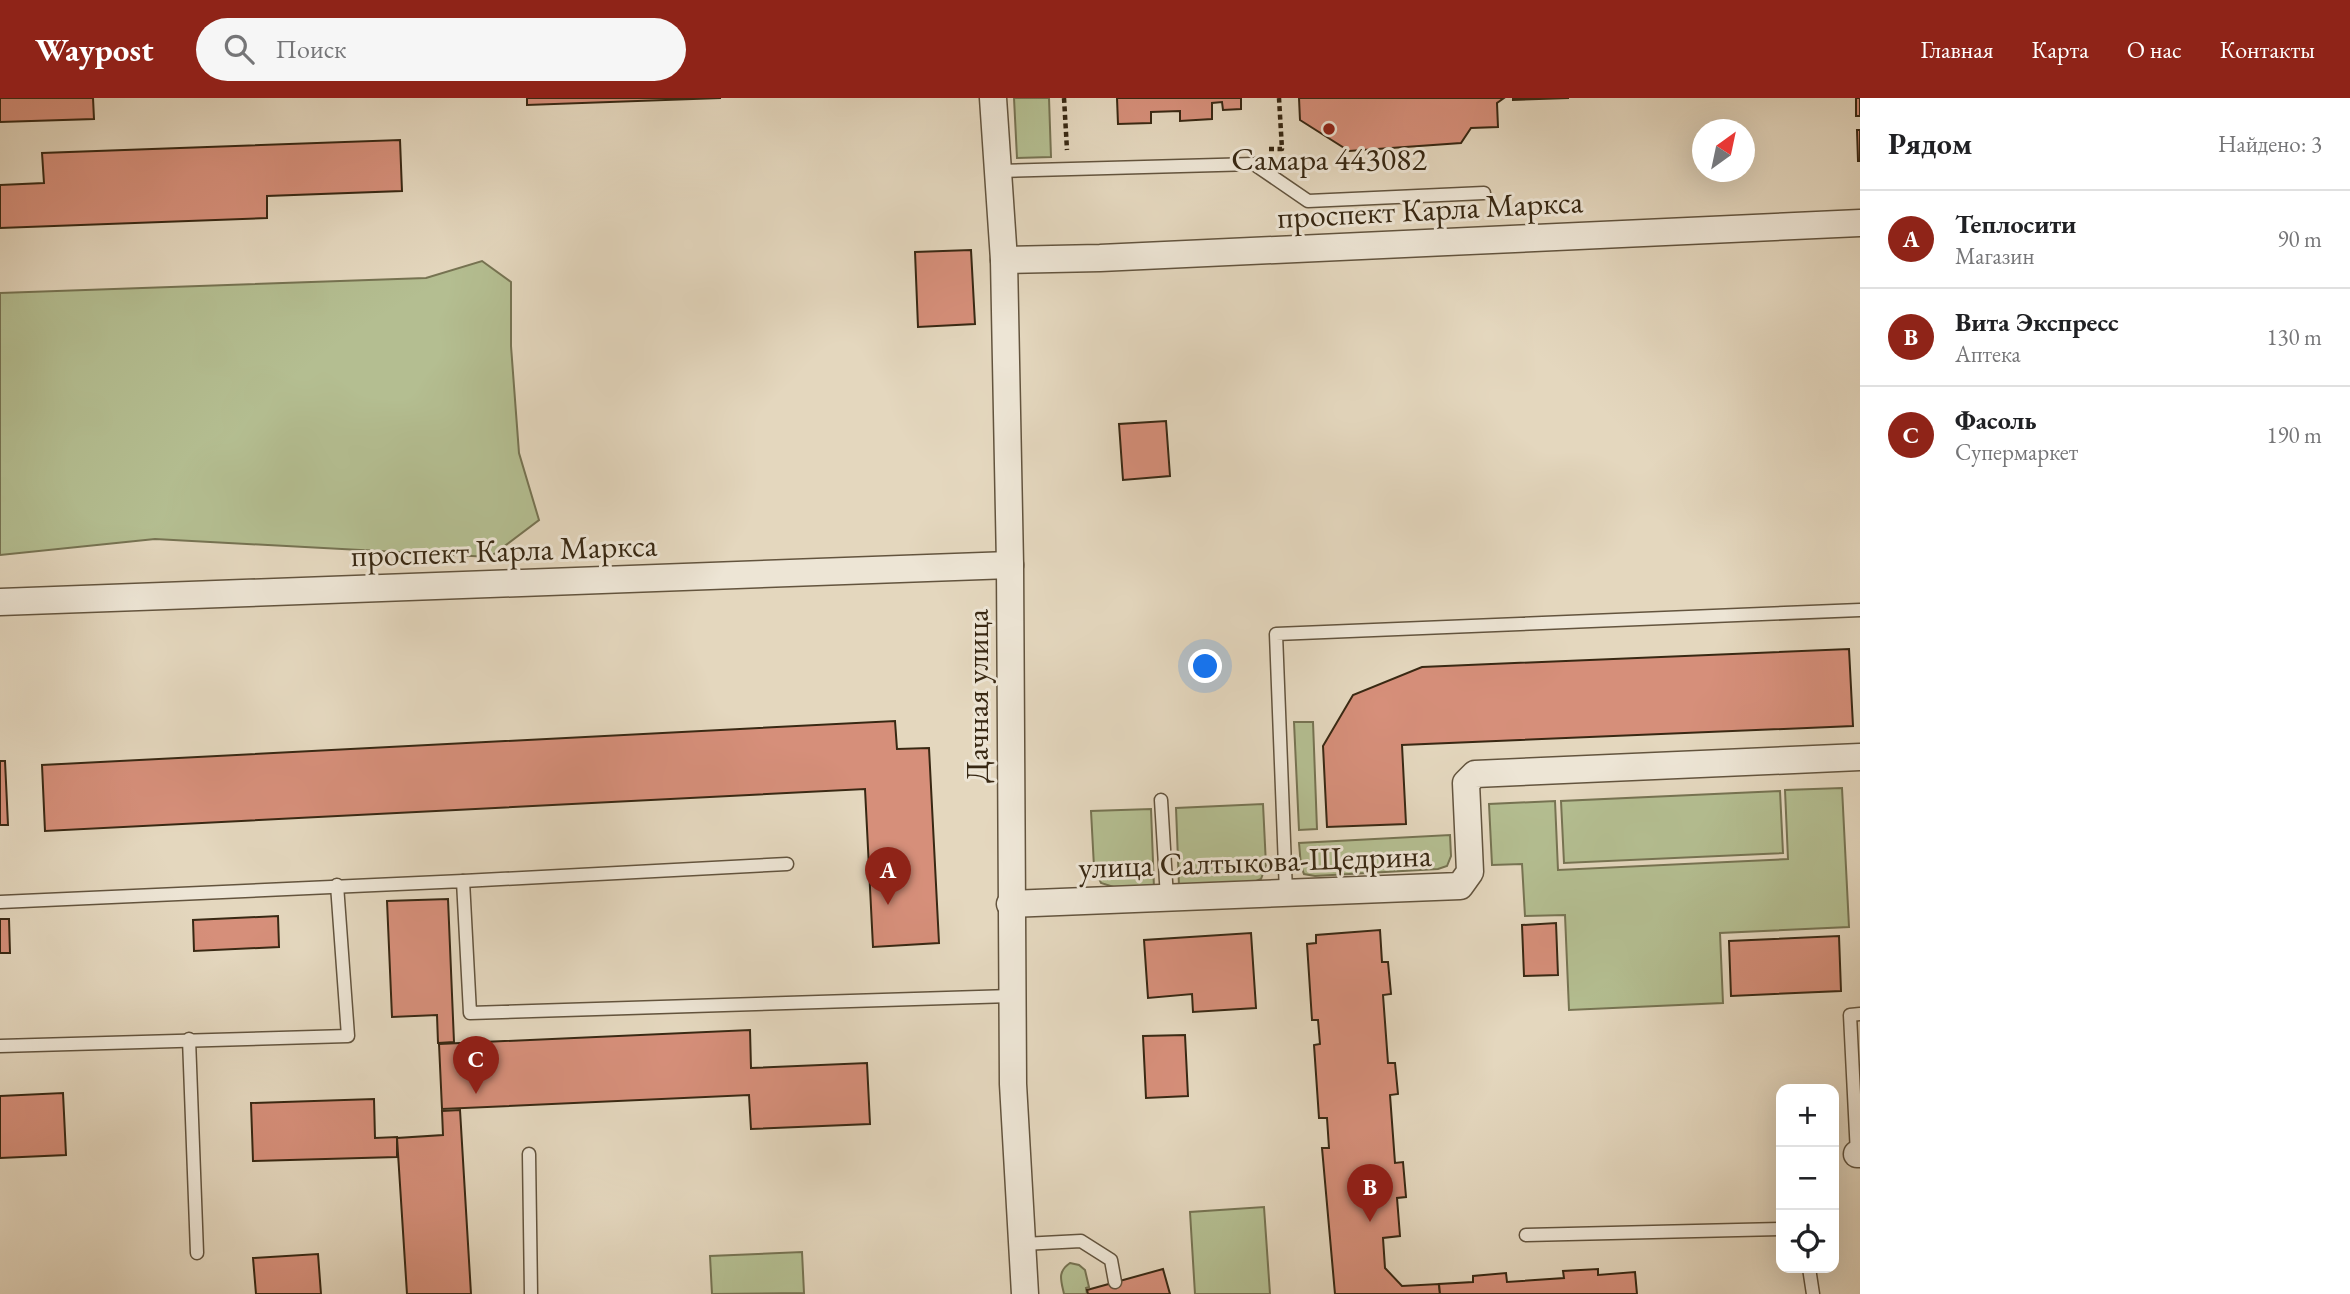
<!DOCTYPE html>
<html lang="ru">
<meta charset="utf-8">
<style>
body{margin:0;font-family:"EB Garamond",serif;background:#f6f6f6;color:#202124}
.controls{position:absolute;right:21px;bottom:21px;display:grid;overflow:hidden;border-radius:14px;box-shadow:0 7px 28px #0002}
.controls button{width:63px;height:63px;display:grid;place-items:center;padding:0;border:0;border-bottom:2px solid #e0e0e0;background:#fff;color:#202124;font:35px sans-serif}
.compass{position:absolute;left:1692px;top:21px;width:63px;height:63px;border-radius:50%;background:#fff;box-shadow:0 7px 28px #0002;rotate:33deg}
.you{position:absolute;left:1206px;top:569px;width:24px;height:24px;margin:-18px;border:5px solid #fff;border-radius:50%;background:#1a73e8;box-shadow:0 0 0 10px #1a73e833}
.badge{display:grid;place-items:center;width:46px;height:46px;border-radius:50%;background:#8f2418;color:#fff;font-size:23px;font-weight:700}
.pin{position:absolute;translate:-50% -58px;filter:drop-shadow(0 2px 4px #0008)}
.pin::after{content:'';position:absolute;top:37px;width:24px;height:21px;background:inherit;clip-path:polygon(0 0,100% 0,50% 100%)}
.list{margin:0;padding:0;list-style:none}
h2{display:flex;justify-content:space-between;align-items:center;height:91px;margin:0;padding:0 28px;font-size:30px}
h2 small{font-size:23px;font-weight:400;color:#757577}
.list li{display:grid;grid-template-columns:46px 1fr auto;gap:21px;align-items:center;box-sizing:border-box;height:98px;padding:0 28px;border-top:2px solid #e0e0e0}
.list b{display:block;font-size:26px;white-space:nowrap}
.list p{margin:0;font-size:23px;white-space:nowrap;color:#757577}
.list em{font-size:23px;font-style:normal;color:#757577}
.icon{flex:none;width:38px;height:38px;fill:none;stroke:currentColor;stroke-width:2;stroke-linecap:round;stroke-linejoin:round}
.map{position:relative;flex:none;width:1860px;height:1196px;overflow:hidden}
header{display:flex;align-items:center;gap:42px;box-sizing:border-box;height:98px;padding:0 35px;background:#8f2418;color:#fff}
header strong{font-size:33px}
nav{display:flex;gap:38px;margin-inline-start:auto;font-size:24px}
.search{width:490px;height:63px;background:#f6f6f6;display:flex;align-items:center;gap:18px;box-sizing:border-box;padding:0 24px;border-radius:38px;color:#757577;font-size:26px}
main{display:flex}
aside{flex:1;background:#fff}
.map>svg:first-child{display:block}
</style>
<header>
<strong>Waypost</strong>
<div class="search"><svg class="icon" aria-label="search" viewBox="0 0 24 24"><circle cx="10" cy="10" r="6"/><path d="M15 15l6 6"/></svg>Поиск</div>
<nav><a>Главная</a><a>Карта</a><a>О нас</a><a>Контакты</a></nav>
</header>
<main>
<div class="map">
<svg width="1860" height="1196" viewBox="0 0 1860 1196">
<rect width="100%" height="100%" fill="#e4d7be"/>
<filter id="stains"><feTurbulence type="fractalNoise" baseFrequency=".00286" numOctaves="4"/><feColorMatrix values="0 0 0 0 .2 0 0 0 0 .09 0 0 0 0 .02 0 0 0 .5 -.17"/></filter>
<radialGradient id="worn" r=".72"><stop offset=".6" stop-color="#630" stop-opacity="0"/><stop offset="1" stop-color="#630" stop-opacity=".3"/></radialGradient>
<g fill="#b4be91" stroke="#767352" stroke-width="2">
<path d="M1014,0H1049L1051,59L1017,60Z"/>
<path d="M482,163L511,184V248L519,355L539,422L490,459L155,441L0,457V195L426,180Z"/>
<path d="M1294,624H1313L1317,731L1299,732Z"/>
<path d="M1842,690L1849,829L1720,835L1723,905L1569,912L1565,817L1525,818L1522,766L1492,767L1489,706L1555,703L1558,772L1788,761L1785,692Z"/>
<path d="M1780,693L1783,755L1564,765L1561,703Z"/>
<path d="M1263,706L1266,767L1261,781L1249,786L1179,788L1176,710Z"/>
<path d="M1151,711L1154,790L1120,791L1101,785L1094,769L1091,713Z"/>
<path d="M1450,737L1451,758L1447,768L1438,771L1315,778L1304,776L1301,768L1299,745Z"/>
<path d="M1264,1109L1270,1196H1195L1190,1114Z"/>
<path d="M802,1154L804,1195L712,1196L710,1158Z"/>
<path d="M1070,1165L1079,1167L1085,1172L1089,1189L1086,1190L1087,1196H1064C1061,1182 1057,1174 1070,1165Z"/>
</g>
<g fill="#d68f7a" stroke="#382813" stroke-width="2">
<path d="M0,0H93L94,21L0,24Z"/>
<path d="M527,0H721L527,7Z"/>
<path d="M1117,0H1241V11L1223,12L1222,4L1212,5V21L1180,23V13L1151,14V25L1118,26Z"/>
<path d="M1299,0H1504L1497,5L1498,29L1471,30L1461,45L1349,53L1300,22Z"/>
<path d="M1513,0H1569L1513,2Z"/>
<rect x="1856" y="0" width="4" height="18"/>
<path d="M1857,32H1860V63H1858Z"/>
<path d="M400,42L402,93L267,98V120L0,130V87L44,85L42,55Z"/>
<path d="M971,152L975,226L918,229L915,154Z"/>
<path d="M1166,323L1170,378L1123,382L1119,326Z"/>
<path d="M1849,551L1853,628L1402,647L1406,726L1327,729L1323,648L1353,597L1422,569Z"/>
<path d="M895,623L897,651L929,650L939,845L873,849L865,691L45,733L42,667Z"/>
<path d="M0,663H5L8,727H0Z"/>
<path d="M448,801L454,944L438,945L437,917L392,919L387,803Z"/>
<path d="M278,818L279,849L194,853L193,822Z"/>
<path d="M0,821H9L10,855H0Z"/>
<path d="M1556,825L1558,877L1524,878L1522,827Z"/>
<path d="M1380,832L1382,864H1388L1391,896L1383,897L1388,965H1395L1398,996L1390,997L1395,1065L1403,1064L1406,1099L1397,1100L1400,1138L1383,1140L1385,1170L1402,1188L1439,1186L1440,1196H1335L1322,1050H1329L1327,1020H1319L1314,947L1320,946L1318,922H1312L1307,846L1316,845V837Z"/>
<path d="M1251,835L1256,910L1193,914L1192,896L1148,900L1144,842Z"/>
<path d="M1839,838L1841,893L1731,898L1729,843Z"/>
<path d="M750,932L751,970L867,965L870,1026L751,1031L749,997L442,1011L439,946Z"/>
<path d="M1185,937L1188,998L1146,1000L1143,938Z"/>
<path d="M63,995L66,1057L0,1060V998Z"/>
<path d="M374,1001L375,1040L397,1039V1059L253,1063L251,1005Z"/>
<path d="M460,1012L471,1196H407L397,1040L443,1037L442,1013Z"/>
<path d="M318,1156L321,1196H256L253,1160Z"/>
<path d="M1163,1171L1170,1196H1088L1087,1192Z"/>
<path d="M1598,1171V1177L1635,1174L1637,1196H1440L1439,1186L1473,1184V1178L1506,1175L1507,1184L1564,1180L1563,1173Z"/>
</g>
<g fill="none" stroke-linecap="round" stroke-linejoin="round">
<g stroke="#63543e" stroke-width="15">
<g id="service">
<path d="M998,73L1254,66L1308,103L1484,95"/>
<path d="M1161,702L1167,800"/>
<path d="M463,783L787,766"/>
<path d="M1286,795L1276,536L1860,512"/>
<path d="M0,804L463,783L470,915L1011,898"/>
<path d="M189,941L197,1155"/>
<path d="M0,948L348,938L337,787"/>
<path d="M529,1056L531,1196"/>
<path d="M1857,1056L1850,917L1860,916"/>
<path d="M1526,1137L1781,1131"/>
<path d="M1023,1146L1081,1143L1111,1162L1115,1184"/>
<path d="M1809,1170L1813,1196"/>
</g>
</g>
<g stroke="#63543e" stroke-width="29">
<g id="minor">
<path d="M993,0L1004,162L1010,467L1013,986L1025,1196"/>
<path d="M1004,162L1100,160L1860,125"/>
<path d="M0,504L1010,467"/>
<path d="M1010,806L1460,788L1470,774L1466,685L1475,676L1860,659"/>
<path d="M1857,1056H1860"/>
</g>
</g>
<g stroke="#382813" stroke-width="4.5" stroke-dasharray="5 3.5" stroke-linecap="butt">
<path d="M1064,0L1067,52"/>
<path d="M1269,51H1282L1279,0"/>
</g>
<use href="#service" stroke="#ede5d5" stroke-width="12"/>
<use href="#minor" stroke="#ede5d5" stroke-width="26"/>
</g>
<circle fill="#8f2418" stroke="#ede5d5" stroke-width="2.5" cx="1329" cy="31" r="7"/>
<g text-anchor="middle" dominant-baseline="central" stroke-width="6" stroke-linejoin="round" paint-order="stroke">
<g font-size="32" fill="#382813" stroke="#ede5d5">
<text x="1329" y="61">Самара 443082</text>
</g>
<g font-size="32" fill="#382813" stroke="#ede5d5">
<text transform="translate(1430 111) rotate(-3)">проспект Карла Маркса</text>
<text transform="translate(504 452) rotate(-2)">проспект Карла Маркса</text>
<text transform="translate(977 598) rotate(-90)">Дачная улица</text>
<text transform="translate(1255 763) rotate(-2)">улица Салтыкова-Щедрина</text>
</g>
</g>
<rect width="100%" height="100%" filter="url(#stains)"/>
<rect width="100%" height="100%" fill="url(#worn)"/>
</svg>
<div class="controls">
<button>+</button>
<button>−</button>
<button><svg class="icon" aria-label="locate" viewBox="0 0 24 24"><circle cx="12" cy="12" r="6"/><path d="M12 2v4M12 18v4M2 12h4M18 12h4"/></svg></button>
</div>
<svg class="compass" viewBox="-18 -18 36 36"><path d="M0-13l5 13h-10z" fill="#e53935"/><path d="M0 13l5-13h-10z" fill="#757577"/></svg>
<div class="you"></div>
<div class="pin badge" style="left:888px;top:807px">A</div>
<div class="pin badge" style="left:1370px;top:1124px">B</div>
<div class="pin badge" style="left:476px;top:996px">C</div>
</div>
<aside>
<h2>Рядом<small>Найдено: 3</small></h2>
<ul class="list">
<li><span class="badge">A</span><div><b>Теплосити</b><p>Магазин</p></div><em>90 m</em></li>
<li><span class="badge">B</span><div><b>Вита Экспресс</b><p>Аптека</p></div><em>130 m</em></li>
<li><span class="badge">C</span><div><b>Фасоль</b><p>Супермаркет</p></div><em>190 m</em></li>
</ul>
</aside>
</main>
